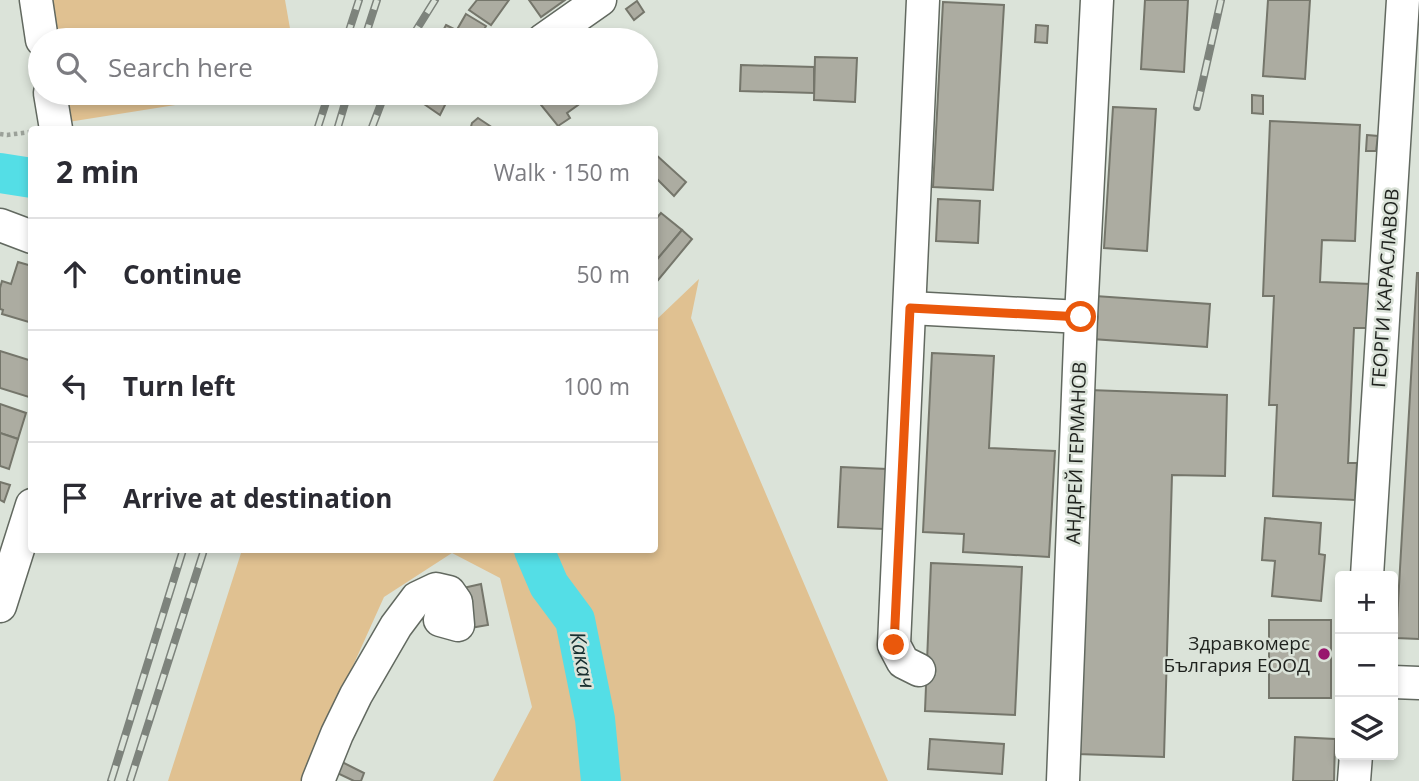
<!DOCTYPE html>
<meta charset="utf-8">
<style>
body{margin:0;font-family:"Open Sans",sans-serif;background:#f2f2f3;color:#2b2b33}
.controls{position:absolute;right:21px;bottom:21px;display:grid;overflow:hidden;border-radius:7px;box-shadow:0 4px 10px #0003}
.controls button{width:63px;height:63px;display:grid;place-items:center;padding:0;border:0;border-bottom:2px solid #e1e1e2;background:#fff;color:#2b2b33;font:35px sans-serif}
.stop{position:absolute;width:21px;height:21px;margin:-16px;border:5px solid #ea580c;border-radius:50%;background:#fff}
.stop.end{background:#ea580c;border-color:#fff;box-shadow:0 2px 7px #0008}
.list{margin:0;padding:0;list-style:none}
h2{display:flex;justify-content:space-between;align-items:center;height:91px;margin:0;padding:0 28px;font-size:30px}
h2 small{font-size:23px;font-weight:400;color:#7c7c81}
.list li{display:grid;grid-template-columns:46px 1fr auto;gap:21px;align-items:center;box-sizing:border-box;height:112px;padding:0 28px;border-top:2px solid #e1e1e2}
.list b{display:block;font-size:26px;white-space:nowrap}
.list em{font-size:23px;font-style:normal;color:#7c7c81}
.icon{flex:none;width:38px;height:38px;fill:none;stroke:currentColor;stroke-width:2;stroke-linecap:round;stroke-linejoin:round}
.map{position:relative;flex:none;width:1419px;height:781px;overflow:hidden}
.search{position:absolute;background:#fff;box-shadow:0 4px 10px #0003;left:28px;top:28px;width:630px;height:77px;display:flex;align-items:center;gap:18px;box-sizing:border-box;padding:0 24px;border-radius:38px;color:#7c7c81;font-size:26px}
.panel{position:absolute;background:#fff;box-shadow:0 4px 10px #0003;left:28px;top:126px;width:630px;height:427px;border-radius:7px}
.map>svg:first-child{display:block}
</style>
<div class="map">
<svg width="1419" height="781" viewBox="0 0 1419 781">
<rect width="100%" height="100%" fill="#dbe3d9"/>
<g fill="#e0c191">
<path d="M41,0H285L292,40H48Z"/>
<path d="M57,93H251L62,123Z"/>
<path d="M699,279L691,318L888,781H493L532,707L500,578L452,553L384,597L301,781H168L242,550H654L655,321Z"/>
</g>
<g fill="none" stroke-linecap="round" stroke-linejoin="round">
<g stroke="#54dee6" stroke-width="40">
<path d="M0,173L32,178"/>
<path d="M534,550L549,585L575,620L595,719L601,781"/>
</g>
</g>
<g fill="#acaca1" stroke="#75766b" stroke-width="2">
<path d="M477,0H509L491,25L469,10Z"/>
<path d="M529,0H565L541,17Z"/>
<path d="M1145,0H1188L1184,72L1141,69Z"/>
<path d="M1268,0H1310L1305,79L1263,76Z"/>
<path d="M637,1L644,12L634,20L626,9Z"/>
<path d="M943,2L1004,5L993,190L933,187Z"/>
<path d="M466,14L486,26L478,40H451Z"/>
<path d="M446,25L456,30L451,40H438Z"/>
<path d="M1036,25L1048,26L1047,43L1035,42Z"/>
<path d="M815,57L857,58L855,102L814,100Z"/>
<path d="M741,65L814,67V93L740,91Z"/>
<path d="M425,93H451L440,115L421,102Z"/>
<path d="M547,93H568L578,105L567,113L570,118L558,126L537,100Z"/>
<path d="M1252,95L1263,96V114L1252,113Z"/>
<path d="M1113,107L1156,109L1147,251L1104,248Z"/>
<path d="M478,118L493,128V130H470L472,123Z"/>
<path d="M1270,121L1360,125L1355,241L1322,240L1320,282L1371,284L1369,328H1354L1348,463H1357L1355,500L1273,496L1277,405H1269L1274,296H1263Z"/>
<path d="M1367,135L1378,136L1376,151H1366Z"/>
<path d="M654,153L686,182L674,196L654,176Z"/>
<path d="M938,199L980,201L978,243L936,241Z"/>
<path d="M661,213L682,230L654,263V221Z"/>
<path d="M682,230L692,239L654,285V263Z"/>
<path d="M18,262L32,266V323L2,314L3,310L0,309V288L2,281L11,284Z"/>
<path d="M1417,273H1419V639L1396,638Z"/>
<path d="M1095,296L1210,304L1207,347L1092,339Z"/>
<path d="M0,351L32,361V398L0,388Z"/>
<path d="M932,353L994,356L989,448L1055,451L1049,557L963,552L964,534L923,532Z"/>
<path d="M1089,390L1227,395L1225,476L1172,475L1164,757L1078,754Z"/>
<path d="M0,404L26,413L18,439L0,433Z"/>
<path d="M0,433L18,439L9,469L0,466Z"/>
<path d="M841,467L887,469L884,529L838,527Z"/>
<path d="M0,482L10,485L4,502L0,500Z"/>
<path d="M1265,518L1321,523L1319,554L1325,555L1321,601L1272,596L1275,561L1262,560Z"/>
<path d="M931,563L1022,567L1015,715L925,711Z"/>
<path d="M481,584L488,625L470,628L463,588Z"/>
<rect x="1269" y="620" width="62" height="78"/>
<path d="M1295,737L1335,739L1334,781H1293Z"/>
<path d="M930,739L1004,744L1002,774L928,769Z"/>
<path d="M338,760L364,773L361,781H354L333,771Z"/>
</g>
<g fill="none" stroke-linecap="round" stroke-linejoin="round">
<g stroke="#626960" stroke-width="35">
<g id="minor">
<path d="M36,0L42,40"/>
<path d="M543,40L600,0"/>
<path d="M50,93L56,129"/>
<path d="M0,225L32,237"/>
<path d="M910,308L1081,317"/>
<path d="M1367,576L1403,0"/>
<path d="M0,606L32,505"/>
<path d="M919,670L903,662L894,645L923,0"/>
<path d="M1393,682L1419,683"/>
<path d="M318,781L337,734L356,695L396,626L417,598L436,589L449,592L456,602L458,625L440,620"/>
<path d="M1063,781L1081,317L1097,0"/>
<path d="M1354,781L1356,755"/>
</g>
</g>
<path stroke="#9ba199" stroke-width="4.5" stroke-dasharray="3.5 3.5" stroke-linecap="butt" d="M0,134L7,135L30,132"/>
<use href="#minor" stroke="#fff" stroke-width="32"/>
<g stroke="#7d837c" stroke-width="8">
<g id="rail">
<path d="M346,40L359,0"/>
<path d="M364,40L377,0"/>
<path d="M410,40L435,0"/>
<path d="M1197,107L1221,0"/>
<path d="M317,130L329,93"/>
<path d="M337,130L348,93"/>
<path d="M371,130L385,93"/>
<path d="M111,781L183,550"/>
<path d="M130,781L204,550"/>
</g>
</g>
<use href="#rail" stroke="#dbe3d9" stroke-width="5" stroke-dasharray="16" stroke-linecap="butt"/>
</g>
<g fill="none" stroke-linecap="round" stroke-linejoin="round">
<path stroke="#ea580c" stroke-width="9" d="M894,645L910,308L1081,317"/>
</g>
<circle fill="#98166d" stroke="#dbe3d9" stroke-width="2.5" cx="1324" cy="654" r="7"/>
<g text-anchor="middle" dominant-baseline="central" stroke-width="5" stroke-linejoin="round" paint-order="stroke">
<g font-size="19" fill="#1f221e" stroke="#dbe3d9">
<text transform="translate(1385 288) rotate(-86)">ГЕОРГИ КАРАСЛАВОВ</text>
<text transform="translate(1076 453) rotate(-88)">АНДРЕЙ ГЕРМАНОВ</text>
</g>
<g font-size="19" fill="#1f221e" stroke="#dbe3d9" text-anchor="end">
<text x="1310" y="643">Здравкомерс<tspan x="1310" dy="22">България ЕООД</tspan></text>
</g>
<g font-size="21" font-style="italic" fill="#162e2f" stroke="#dbe3d9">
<text transform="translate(583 660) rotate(79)">Какач</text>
</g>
</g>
</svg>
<div class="controls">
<button>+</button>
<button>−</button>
<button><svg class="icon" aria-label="layers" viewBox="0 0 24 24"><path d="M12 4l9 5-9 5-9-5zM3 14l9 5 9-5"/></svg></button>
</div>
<div class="stop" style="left:1081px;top:317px"></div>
<div class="stop end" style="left:894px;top:645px"></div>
<div class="search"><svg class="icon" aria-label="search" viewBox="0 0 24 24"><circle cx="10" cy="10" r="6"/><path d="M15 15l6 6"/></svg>Search here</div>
<section class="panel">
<h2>2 min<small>Walk · 150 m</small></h2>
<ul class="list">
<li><svg class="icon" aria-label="ahead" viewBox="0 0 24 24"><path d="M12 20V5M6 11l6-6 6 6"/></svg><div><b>Continue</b></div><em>50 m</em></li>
<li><svg class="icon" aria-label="left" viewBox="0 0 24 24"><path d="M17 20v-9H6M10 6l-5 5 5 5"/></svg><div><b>Turn left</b></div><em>100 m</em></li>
<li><svg class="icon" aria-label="arrive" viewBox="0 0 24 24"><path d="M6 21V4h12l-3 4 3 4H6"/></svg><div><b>Arrive at destination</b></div></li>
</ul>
</section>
</div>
